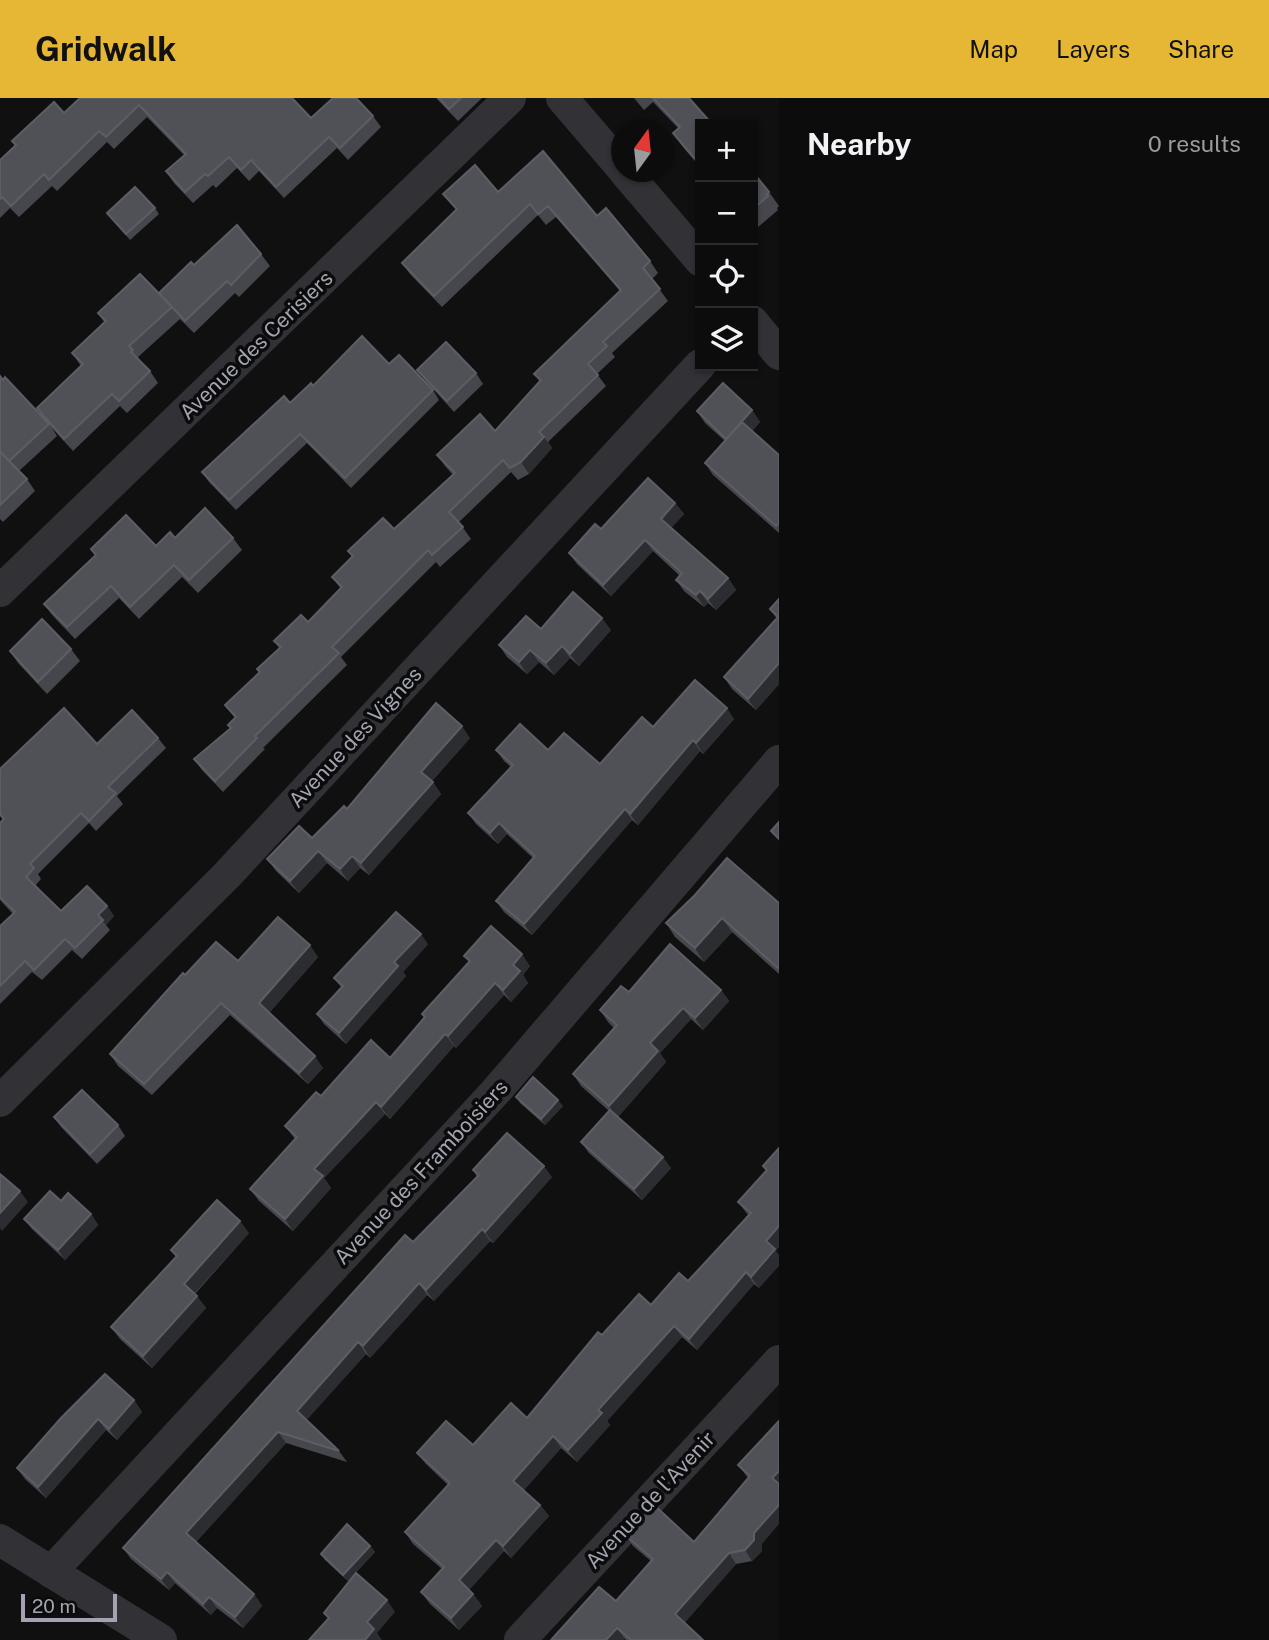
<!DOCTYPE html>
<meta charset="utf-8">
<style>
body{margin:0;font-family:"Public Sans",sans-serif;background:#151516;color:#f1f3f6}
.controls{position:absolute;right:21px;top:21px;display:grid;overflow:hidden;border-radius:0px;box-shadow:0 2px 5px #0004}
.controls button{width:63px;height:63px;display:grid;place-items:center;padding:0;border:0;border-bottom:2px solid #2c2c2e;background:#0c0c0d;color:#f1f3f6;font:35px sans-serif}
.compass{position:absolute;left:611px;top:21px;width:63px;height:63px;border-radius:50%;background:#0c0c0d;box-shadow:0 2px 5px #0004;rotate:15deg}
.scale{position:absolute;left:21px;bottom:18px;width:96px;box-sizing:border-box;padding-left:7px;border:4px solid #a2a5b1;border-top:0;font-size:19px;line-height:24px;white-space:nowrap;color:#a2a5b1;-webkit-text-stroke:5px #0b0b0c;paint-order:stroke}
.list{margin:0;padding:0;list-style:none}
h2{display:flex;justify-content:space-between;align-items:center;height:91px;margin:0;padding:0 28px;font-size:30px}
h2 small{font-size:23px;font-weight:400;color:#9a9b9d}
.icon{flex:none;width:38px;height:38px;fill:none;stroke:currentColor;stroke-width:2;stroke-linecap:round;stroke-linejoin:round}
.map{position:relative;flex:none;width:779px;height:1542px;overflow:hidden}
header{display:flex;align-items:center;gap:42px;box-sizing:border-box;height:98px;padding:0 35px;background:#e5b734;color:#111}
header strong{font-size:33px}
nav{display:flex;gap:38px;margin-inline-start:auto;font-size:24px}
main{display:flex}
aside{flex:1;background:#0c0c0d}
.map>svg:first-child{display:block}
</style>
<header>
<strong>Gridwalk</strong>
<nav><a>Map</a><a>Layers</a><a>Share</a></nav>
</header>
<main>
<div class="map">
<svg width="779" height="1542" viewBox="0 0 779 1542">
<rect width="100%" height="100%" fill="#101011"/>
<g fill="none" stroke-linecap="round" stroke-linejoin="round">
<g stroke="#313136" stroke-width="32">
<path d="M562,0L622,70"/>
<path d="M625,74L700,162"/>
<path d="M753,224L779,256"/>
<path d="M0,493L510,0"/>
<path d="M0,1003L228,776L700,267"/>
<path d="M0,1442L161,1542"/>
<path d="M51,1474L497,992L779,663"/>
<path d="M520,1542L779,1263"/>
</g>
</g>
<g fill="#46474c">
<path d="M80,0L311,20L373,18L381,29L348,62L337,50L284,100L259,73L249,83L237,70L216,90L213,87L193,105L174,85L166,73L184,57L147,19L114,51L107,44L57,93L52,88L19,119L10,110L0,120V62L15,48L12,43L64,15Z"/>
<path d="M436,0H482L458,23Z"/>
<path d="M634,0H689L700,26V69L683,49L673,35L678,30L653,4L644,12Z"/>
<path d="M753,74L769,94L779,108L777,110L778,112L757,130L753,125Z"/>
<path d="M498,94L597,118L650,163L658,175L652,181L668,203L612,255L615,259L597,276L606,288L548,344L552,350L529,376L518,382L511,374L459,424L471,441L440,469L436,464L341,559L347,567L263,650L265,651L223,694L202,672L194,661L230,630L235,620L225,607L259,575L257,571L279,550L274,543L308,524L341,491L332,479L352,459L348,453L394,431L453,377L445,368L437,357L495,333L540,284L534,276L620,193L556,119L546,127L538,117L442,209L410,176L402,165L456,112L443,96Z"/>
<path d="M155,110L159,116L130,142L107,115Z"/>
<path d="M261,156L270,168L239,199L235,195L194,235L180,221L138,259L141,265L150,273L158,285L127,315L120,308L73,353L52,330L57,338L19,373L27,381L35,393L3,424L0,421V278L43,319L37,310L81,268L72,255L104,224L98,215L161,197L194,167Z"/>
<path d="M389,266L433,292L439,302L351,390L307,345L236,412L209,384L202,374L290,305L313,288Z"/>
<path d="M417,272L476,275L483,286L454,314L425,282Z"/>
<path d="M752,312L760,324L752,333L779,357V435L713,377L705,365L725,343L705,325L697,313Z"/>
<path d="M675,405L684,416L671,430L728,480L736,492L716,512L708,505L704,509L684,493L676,482L680,478L653,453L611,498L577,466L569,455L601,431Z"/>
<path d="M175,440H233L242,452L198,495L182,479L139,521L119,500L75,541L53,518L44,506L95,457L91,451L156,448Z"/>
<path d="M779,501V586L756,612L732,591L724,579L777,521L770,511Z"/>
<path d="M541,531L611,532L579,568L570,560L554,577L539,564L527,576L507,559L499,547Z"/>
<path d="M71,551L80,563L47,596L18,565L10,553Z"/>
<path d="M734,621L703,656L700,653L638,727L632,722L532,837L504,814L496,803L533,760L507,736L498,746L476,726L468,715L511,669L504,663L496,652H548L600,666L653,629Z"/>
<path d="M158,640L166,650L117,698L123,706L96,733L89,725L38,776L41,781L35,788L61,813L107,808L114,818L106,827L110,832L82,861L72,852L42,882L32,874L0,906V828L13,816L0,802V725L3,722L0,718V671L97,646Z"/>
<path d="M470,640L432,683L441,696L369,777L360,770L348,783L327,765L299,795L276,773L267,761L312,740L347,711Z"/>
<path d="M779,805V876L732,834L704,864L675,839L666,825Z"/>
<path d="M428,846L403,874L406,878L346,946L324,926L317,916L341,889L334,880Z"/>
<path d="M464,858L530,868L523,877L528,885L511,904L504,897L456,950L454,948L390,1021L385,1016L324,1080L331,1090L293,1133L259,1103L250,1091L295,1041L285,1028L321,998L390,960L425,920L422,916L469,864Z"/>
<path d="M318,859L269,915L323,970L308,986L230,917L152,997L118,968L110,956L185,877L238,863Z"/>
<path d="M721,892L729,903L703,932L691,921L660,955L666,964L618,1019L671,1070L642,1102L589,1055L581,1044L609,1013L581,988L573,976L614,930L608,924L600,912L629,894Z"/>
<path d="M516,999L563,1008L545,1027L520,1005Z"/>
<path d="M54,1019L118,1027L125,1038L97,1066L61,1029Z"/>
<path d="M779,1050L776,1153L759,1190L754,1186L697,1252L682,1239L607,1323L610,1327L577,1364L561,1350L524,1392L540,1407L549,1418L511,1460L504,1453L469,1492L473,1496L482,1508L459,1532L430,1506L421,1494L442,1471L413,1446L405,1434L448,1387L426,1366L417,1355L473,1347L527,1320L602,1237L688,1183L748,1117L738,1104L766,1073L763,1068Z"/>
<path d="M473,1072L552,1079L493,1145L490,1143L434,1203L427,1197L370,1260L366,1256L306,1322L339,1353L347,1364L286,1345L196,1444L254,1496L262,1508L243,1530L217,1510L211,1517L175,1485L169,1492L131,1461L123,1450L413,1144L477,1079Z"/>
<path d="M61,1103L91,1116L98,1127L65,1162L32,1131L24,1121Z"/>
<path d="M249,1135L195,1196L206,1210L152,1270L120,1241L111,1229L176,1159L171,1152Z"/>
<path d="M134,1302L142,1314L117,1342L106,1332L46,1400L25,1381L17,1370Z"/>
<path d="M779,1323L762,1446V1453L752,1463L736,1466L684,1525L703,1542H626L625,1541L551,1542L616,1503L651,1463L633,1448L625,1437L694,1444L748,1380L738,1367Z"/>
<path d="M370,1448L375,1454L348,1483L325,1462L321,1456Z"/>
</g>
<g fill="#2c2d30">
<path d="M752,312L760,324L735,353L726,341Z"/>
<path d="M544,339L552,350L529,376L521,364Z"/>
<path d="M675,405L684,416L669,432L661,421Z"/>
<path d="M645,442L653,453L611,498L603,487Z"/>
<path d="M728,480L736,492L716,512L708,501Z"/>
<path d="M700,493L708,505L704,509L696,497Z"/>
<path d="M602,520L611,532L579,568L570,556Z"/>
<path d="M562,548L570,560L554,577L546,565Z"/>
<path d="M530,552L539,564L527,576L519,564Z"/>
<path d="M779,565V586L756,612L748,601Z"/>
<path d="M727,610L734,621L703,656L696,645Z"/>
<path d="M462,628L470,640L429,686L421,674Z"/>
<path d="M693,642L700,653L638,727L630,716Z"/>
<path d="M433,684L441,696L369,777L361,765Z"/>
<path d="M625,711L632,722L532,837L524,826Z"/>
<path d="M499,725L507,736L498,746L490,735Z"/>
<path d="M318,753L327,765L299,795L290,783Z"/>
<path d="M352,758L360,770L348,783L340,771Z"/>
<path d="M107,808L114,818L106,827L98,817Z"/>
<path d="M722,820L732,834L704,864L695,850Z"/>
<path d="M421,836L428,846L403,874L406,878L346,946L339,935L394,864Z"/>
<path d="M310,847L318,859L267,917L259,905Z"/>
<path d="M522,856L530,868L523,877L528,885L511,904L503,892L513,867Z"/>
<path d="M495,885L504,897L456,950L448,938Z"/>
<path d="M721,892L729,903L703,932L695,920Z"/>
<path d="M683,910L691,921L660,955L666,964L617,1020L609,1008L650,945Z"/>
<path d="M445,936L454,948L390,1021L381,1009Z"/>
<path d="M315,958L323,970L308,986L299,975Z"/>
<path d="M558,1002L563,1008L545,1027L541,1021Z"/>
<path d="M376,1004L385,1016L324,1080L331,1090L293,1133L285,1121L314,1071Z"/>
<path d="M663,1059L671,1070L642,1102L634,1091Z"/>
<path d="M544,1068L552,1079L493,1145L485,1134Z"/>
<path d="M20,1093L28,1104L2,1133L0,1130V1115Z"/>
<path d="M91,1116L98,1127L65,1162L58,1152Z"/>
<path d="M240,1123L249,1135L192,1198L184,1186Z"/>
<path d="M779,1128V1149L776,1153L779,1157V1168L759,1190L751,1179L766,1143Z"/>
<path d="M482,1131L490,1143L434,1203L426,1192Z"/>
<path d="M746,1174L754,1186L697,1252L689,1241Z"/>
<path d="M419,1185L427,1197L370,1260L363,1248Z"/>
<path d="M197,1198L206,1210L152,1270L143,1258Z"/>
<path d="M674,1228L682,1239L607,1323L610,1327L577,1364L568,1352L598,1312Z"/>
<path d="M358,1244L366,1256L305,1324L297,1313Z"/>
<path d="M134,1302L142,1314L117,1342L109,1331Z"/>
<path d="M98,1321L106,1332L46,1400L38,1389Z"/>
<path d="M278,1334L286,1345L194,1446L186,1435Z"/>
<path d="M553,1338L561,1350L522,1394L513,1383Z"/>
<path d="M779,1373V1390L772,1380Z"/>
<path d="M540,1407L549,1418L511,1460L503,1448Z"/>
<path d="M779,1407V1426L762,1446V1453L752,1463L745,1452L754,1435Z"/>
<path d="M496,1442L504,1453L467,1494L459,1482Z"/>
<path d="M370,1448L375,1454L348,1483L343,1477Z"/>
<path d="M729,1455L736,1466L682,1528L675,1516Z"/>
<path d="M167,1474L175,1485L169,1492L161,1481Z"/>
<path d="M254,1496L262,1508L243,1530L235,1519Z"/>
<path d="M473,1496L482,1508L459,1532L451,1520Z"/>
<path d="M209,1499L217,1510L211,1517L203,1506Z"/>
<path d="M387,1502L395,1514L377,1535L382,1542H365L367,1524Z"/>
<path d="M617,1530L625,1541L624,1542H606Z"/>
</g>
<g fill="#505157" stroke="#5d5e65" stroke-width="2">
<path d="M80,0H292L311,20L333,0H356L373,18L340,50L329,39L276,89L251,62L241,72L229,59L208,78L205,76L185,94L166,73L186,56L139,7L106,39L99,33L49,82L44,76L11,108L2,99L0,101V62L16,47L12,43L54,4L64,15Z"/>
<path d="M439,0H461L449,11Z"/>
<path d="M653,0H689L712,26H700V67L673,35L680,29Z"/>
<path d="M543,53L597,118L606,110L650,163L643,170L660,191L603,244L607,248L588,266L598,277L539,334L544,339L521,364L510,370L503,362L449,414L463,429L432,457L428,452L332,549L339,555L255,638L257,640L215,683L194,661L231,630L228,627L236,619L225,607L260,574L257,571L281,549L274,543L301,517L308,524L342,489L332,479L353,458L348,453L383,420L394,431L455,375L437,357L480,316L495,333L541,282L534,276L621,192L548,108L538,116L530,106L434,198L402,165L457,111L443,96L475,67L498,94Z"/>
<path d="M753,74L769,94L767,96L768,98L753,111Z"/>
<path d="M135,89L155,110L126,136L107,115Z"/>
<path d="M237,127L261,156L231,187L227,183L185,223L159,195L191,164L194,167Z"/>
<path d="M140,176L172,209L129,248L133,252L131,254L150,273L119,303L112,296L64,341L37,310L83,266L72,255L106,223L98,215Z"/>
<path d="M362,238L389,266L399,257L433,292L345,380L300,336L229,402L202,374L284,298L290,305L311,285L313,288Z"/>
<path d="M446,244L476,275L447,303L417,272Z"/>
<path d="M0,278L3,282L5,279L49,326L9,363L0,353Z"/>
<path d="M723,285L752,312L726,341L697,313Z"/>
<path d="M742,324L779,357V425L776,428L705,365Z"/>
<path d="M0,354L27,381L0,407Z"/>
<path d="M648,380L675,405L661,421L728,480L708,501L700,493L696,497L676,482L682,475L645,442L603,487L569,455L595,426L601,431Z"/>
<path d="M205,410L233,440L189,482L174,467L130,509L111,488L67,529L44,506L96,457L91,451L126,417L156,448L170,434L175,440Z"/>
<path d="M573,494L602,520L570,556L562,548L546,565L530,552L519,564L499,547L526,518L541,531Z"/>
<path d="M779,501V565L748,601L724,579L778,519L770,511Z"/>
<path d="M42,521L71,551L38,584L10,553Z"/>
<path d="M695,582L727,610L696,645L693,642L630,716L625,711L524,826L496,803L535,758L499,725L490,735L468,715L513,667L496,652L520,626L548,652L564,635L600,666L642,619L653,629Z"/>
<path d="M436,605L462,628L421,674L433,684L361,765L352,758L340,771L318,753L290,783L267,761L299,728L312,740L344,708L347,711Z"/>
<path d="M64,610L97,646L132,612L158,640L108,689L116,695L89,723L81,715L30,766L34,770L26,779L61,813L87,788L107,808L98,817L103,822L75,850L65,841L34,872L25,863L0,888V828L15,814L0,799V725L4,721L0,716V671Z"/>
<path d="M779,724V741L771,733Z"/>
<path d="M727,760L779,805V871L722,820L695,850L666,825L695,797Z"/>
<path d="M396,814L421,836L394,864L398,868L339,935L317,916L343,888L334,880Z"/>
<path d="M278,819L310,847L259,905L315,958L299,975L221,905L144,986L110,956L183,875L185,877L216,844L238,863Z"/>
<path d="M491,828L522,856L513,867L520,873L503,892L495,885L448,938L445,936L381,1009L376,1004L314,1071L323,1078L285,1121L250,1091L297,1039L285,1028L316,994L321,998L371,942L390,960L425,919L422,916L470,863L464,858Z"/>
<path d="M670,846L721,892L695,920L683,910L650,945L658,953L609,1008L573,976L617,927L600,912L621,888L629,894Z"/>
<path d="M533,979L558,1002L541,1021L516,999Z"/>
<path d="M82,992L118,1027L90,1056L54,1019Z"/>
<path d="M610,1012L663,1059L634,1091L581,1044Z"/>
<path d="M507,1035L544,1068L485,1134L482,1131L426,1192L419,1185L363,1248L358,1244L297,1313L339,1353L278,1334L186,1435L254,1496L235,1519L209,1499L203,1506L167,1474L161,1481L123,1450L405,1137L413,1144L479,1077L473,1072Z"/>
<path d="M779,1050V1128L766,1143L775,1151L751,1179L746,1174L689,1241L674,1228L598,1312L602,1315L568,1352L553,1338L513,1383L540,1407L503,1448L496,1442L459,1482L473,1496L451,1520L421,1494L444,1469L405,1434L450,1385L417,1355L446,1323L473,1347L511,1305L527,1320L598,1234L602,1237L639,1196L651,1207L679,1175L688,1183L751,1115L738,1104L767,1072L763,1068Z"/>
<path d="M0,1076L20,1093L0,1115Z"/>
<path d="M50,1093L61,1103L68,1095L91,1116L58,1152L24,1121Z"/>
<path d="M217,1102L240,1123L184,1186L197,1198L143,1258L111,1229L177,1158L171,1152Z"/>
<path d="M105,1276L134,1302L109,1331L98,1321L38,1389L17,1370L61,1320Z"/>
<path d="M779,1323V1373L772,1380L779,1386V1407L754,1435V1442L745,1452L729,1455L675,1516L703,1542H631L617,1530L606,1542H551L599,1489L616,1503L653,1461L625,1437L653,1406L694,1444L750,1378L738,1367Z"/>
<path d="M347,1426L370,1448L343,1477L321,1456Z"/>
<path d="M356,1475L387,1502L367,1524L374,1531L365,1542H309L329,1520L324,1515Z"/>
</g>
<g text-anchor="middle" dominant-baseline="central" stroke-width="7" stroke-linejoin="round" paint-order="stroke">
<g font-size="21" fill="#a2a5b1" stroke="#0b0b0c">
<text transform="translate(256 247) rotate(-44)">Avenue des Cerisiers</text>
<text transform="translate(355 639) rotate(-47)">Avenue des Vignes</text>
<text transform="translate(421 1074) rotate(-47)">Avenue des Framboisiers</text>
<text transform="translate(650 1402) rotate(-47)">Avenue de l'Avenir</text>
</g>
</g>
</svg>
<div class="controls">
<button>+</button>
<button>−</button>
<button><svg class="icon" aria-label="locate" viewBox="0 0 24 24"><circle cx="12" cy="12" r="6"/><path d="M12 2v4M12 18v4M2 12h4M18 12h4"/></svg></button>
<button><svg class="icon" aria-label="layers" viewBox="0 0 24 24"><path d="M12 4l9 5-9 5-9-5zM3 14l9 5 9-5"/></svg></button>
</div>
<svg class="compass" viewBox="-18 -18 36 36"><path d="M0-13l5 13h-10z" fill="#e53935"/><path d="M0 13l5-13h-10z" fill="#9a9b9d"/></svg>
<div class="scale">20 m</div>
</div>
<aside>
<h2>Nearby<small>0 results</small></h2>
<ul class="list">
</ul>
</aside>
</main>
